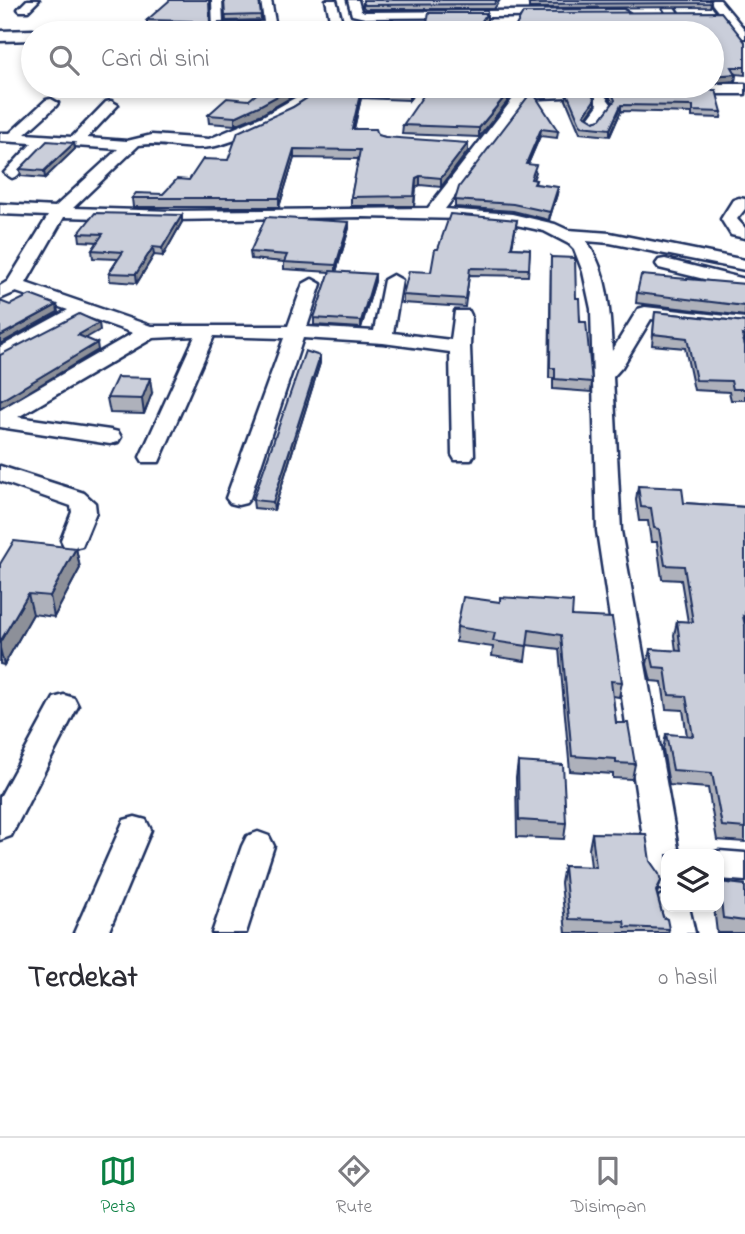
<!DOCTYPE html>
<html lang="id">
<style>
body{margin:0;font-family:"Indie Flower",sans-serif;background:#f2f2f3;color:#2b2b33}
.controls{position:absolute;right:21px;bottom:21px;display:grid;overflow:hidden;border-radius:14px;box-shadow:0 4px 10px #0003}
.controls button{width:63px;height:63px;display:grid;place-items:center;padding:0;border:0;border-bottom:2px solid #e1e1e2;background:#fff;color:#2b2b33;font:35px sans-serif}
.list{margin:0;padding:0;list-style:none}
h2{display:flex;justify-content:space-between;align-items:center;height:91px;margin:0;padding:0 28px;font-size:30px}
h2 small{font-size:23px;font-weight:400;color:#7c7c81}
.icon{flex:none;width:38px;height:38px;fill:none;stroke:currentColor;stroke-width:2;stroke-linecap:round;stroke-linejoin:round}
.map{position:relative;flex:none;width:745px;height:933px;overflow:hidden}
.search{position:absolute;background:#fff;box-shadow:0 4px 10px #0003;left:21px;right:21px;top:21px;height:77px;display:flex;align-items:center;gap:18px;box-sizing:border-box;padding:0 24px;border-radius:38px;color:#7c7c81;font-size:26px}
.sheet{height:203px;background:#fff}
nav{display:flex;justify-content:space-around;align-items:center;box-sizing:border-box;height:98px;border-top:2px solid #e1e1e2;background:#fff;font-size:19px;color:#7c7c81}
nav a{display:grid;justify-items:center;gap:4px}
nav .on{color:#0b8043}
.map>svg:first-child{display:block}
</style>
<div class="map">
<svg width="745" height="933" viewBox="0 0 745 933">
<rect width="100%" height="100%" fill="#fff"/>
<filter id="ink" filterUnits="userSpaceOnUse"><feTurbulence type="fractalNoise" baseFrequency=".0143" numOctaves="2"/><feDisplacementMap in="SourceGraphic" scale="14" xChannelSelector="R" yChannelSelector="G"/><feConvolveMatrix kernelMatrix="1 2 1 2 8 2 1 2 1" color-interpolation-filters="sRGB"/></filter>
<g filter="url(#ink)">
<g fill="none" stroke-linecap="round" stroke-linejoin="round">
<g stroke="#1b2f5e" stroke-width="5">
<g id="street">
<path d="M27,0H39L28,11H20L18,9Z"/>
<path d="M212,0H222L223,24L264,22L261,0H271L277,33H265V29L213,30Z"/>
<path d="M326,0H336L345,33H333Z"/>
<path d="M348,0H358L361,11L365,12L623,10L629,13L623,16L365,18L352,15Z"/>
<path d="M658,0H669L692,33H680Z"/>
<path d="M709,0H720L745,30V38H739Z"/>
<path d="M316,86H331C312,107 238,143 210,147C186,151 163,141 139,145L73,208L172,211L428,208L519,91L524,90L531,94L526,101L445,209L512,214L555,224L568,230L610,233L745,260V270L610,243L586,241C609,272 610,314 612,351L638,309L645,307L745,318V330L651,319L622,367L613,377L621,531L679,854H666V891L654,887L649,877L597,531L591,309L583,272L574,249L569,244L544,231L512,224L465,219L363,217L172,220L64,217L26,283L151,326H288L303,284L312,279L321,284L307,327L374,331L384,280L393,275L402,280L393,333L451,340L455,311H469L471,315L470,347L474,455L471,460H455L452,455L450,352L383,343L303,338L250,498L246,503L238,505L230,503L226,498L284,338L214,336L159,462H143L140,457L195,336L153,338L18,417L110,430L118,432L121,437L118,442L110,444L0,427V410L133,333L85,316L0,361V347L68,310L16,292L0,299V286L8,281L48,216L0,214V204L55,207L118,149L47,144L17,176L12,178L4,173L32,143L0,141V133H10L46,100L51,99L58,103L56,106L25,134L72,137L106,102L111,101L118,105L87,138L127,141L152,135L209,139L263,116Z"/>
<path d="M594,87L599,88L612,105L598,124L593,125L586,121L598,105L587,91Z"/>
<path d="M739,198L745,199V209L737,219L745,228V238L731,235L721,219L733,200Z"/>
<path d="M665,259L745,279V289L659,268L656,264L659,260Z"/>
<path d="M0,466L84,493L95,503L96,512L82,546L73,548L64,546L61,540L72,512L71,506L0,481Z"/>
<path d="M64,695L74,698L78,706L11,836L0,840V797L54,698Z"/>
<path d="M135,817L146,820L151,830L108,933H74L124,820Z"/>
<path d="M258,832L269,836L274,846L246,933H212L242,846L247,836Z"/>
<path d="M719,851L745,853V881L719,879V854H709Z"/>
<path d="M666,894V907H689L695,933H661L655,907L660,896Z"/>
</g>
</g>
<g stroke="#1b2f5e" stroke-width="5">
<g id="secondary">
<path d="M33,30L40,33H33V40L0,41V31Z"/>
<path d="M712,84H745V94H636L492,100L439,91L430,86L492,88L712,86Z"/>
</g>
</g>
<use href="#street" fill="#fff" fill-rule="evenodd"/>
<use href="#secondary" fill="#fff" fill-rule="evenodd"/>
</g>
<g fill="#aeb1bb" stroke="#1b2f5e" stroke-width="2">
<path d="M209,0L210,29H192V26L147,25V20Z"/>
<path d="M224,0H259L261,20L226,21Z"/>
<path d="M500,0L494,9H365L363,7V2Z"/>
<path d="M531,0H712L710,1L711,3L710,7L529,8V4Z"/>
<path d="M721,12L745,42V75L736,74L735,81L712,33H512Z"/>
<path d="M211,31L259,32L258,33H212Z"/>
<path d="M420,86L409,100L361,98L354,129L385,137L468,151L441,187L420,185L416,187L414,206H351V197L359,159L294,158L279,207H133L132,198L163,194L228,160L293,107L323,88Z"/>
<path d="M611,91L722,112L721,118L692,117V113L621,111L610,136L580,133L566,100L567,93L595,105L587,117L594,121L601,119L613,103L610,98Z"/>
<path d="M507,94V102L479,137L402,134L403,125L476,95Z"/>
<path d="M530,94L558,131L557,138L540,136L528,164L536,172L533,180H536L535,184L558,187L557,194L549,220L513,211L455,207V200Z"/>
<path d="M249,100L262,114L235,125L209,123L208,115Z"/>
<path d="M74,143L75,149L45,178L21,176L20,169Z"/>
<path d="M517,220L512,248L530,249L528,276L469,275L465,307L403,303V295L431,272L438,249Z"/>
<path d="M182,222L163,256L154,255L137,283L110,281L109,273L118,259L93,258L92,250L98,242L80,241L79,233Z"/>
<path d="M349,222V228L336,272L375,281L361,328L314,325V318L330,272L284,269V262L251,259L250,252Z"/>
<path d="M551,257L576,298L592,382L591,392L553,389V378H549Z"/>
<path d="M745,284V316L636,303L637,293Z"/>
<path d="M655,312L745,322V400H731L729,392L694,390L685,348L652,345Z"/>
<path d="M320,363L274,510L254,508L253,500Z"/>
<path d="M152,393L144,414L110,413L107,398Z"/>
<path d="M638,486L684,503L745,507V842L717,840L708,788L669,785L663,749L666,734L687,736L683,710L666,709L662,682L651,681L647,664L650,649L676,651L674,635L677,621L688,622L681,580L662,579L657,542H651L648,521H639L636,500Z"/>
<path d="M76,548L80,568L54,617L33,614L4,665L0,664V564Z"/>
<path d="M572,616L622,682L619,697L613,696L616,723L635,764L632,779L613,778V774L570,771L559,649L527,645L525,661L492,656L493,647L456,642L457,627Z"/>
<path d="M518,762L566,823L564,839L517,837L516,778Z"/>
<path d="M592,833L650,861L661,881L657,894L663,917L669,929L668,933H566L561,883L564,866L591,867L589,849Z"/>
<path d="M719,882L745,885V933H717L714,907H719Z"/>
</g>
<g fill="#8d9099" stroke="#1b2f5e" stroke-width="2">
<path d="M487,13V20L478,33H474Z"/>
<path d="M258,22L259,32L258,33H251Z"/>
<path d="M736,74L735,81L712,83V76Z"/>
<path d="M296,86H311L262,114L235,125V117Z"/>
<path d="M414,86H420L409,100V92Z"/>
<path d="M361,90V98L352,137V129Z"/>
<path d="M507,94V102L479,137V128Z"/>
<path d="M595,99V105L583,122L584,115Z"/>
<path d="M621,105V111L610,136V129Z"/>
<path d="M541,129L540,136L525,171L526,164Z"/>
<path d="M74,143L75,149L45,178L44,171Z"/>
<path d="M468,143V151L441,187V178Z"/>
<path d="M294,149V158L279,207V198Z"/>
<path d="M420,176V185L416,187L414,206L416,178Z"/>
<path d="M558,187L557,194L549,220L550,212Z"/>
<path d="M182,215V222L163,256L162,248Z"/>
<path d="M349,222V228L336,272V265Z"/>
<path d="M153,247L154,255L137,283L136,274Z"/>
<path d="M375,274V281L361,328V321Z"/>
<path d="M57,305L58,312L0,344V336Z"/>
<path d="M99,323L100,330L79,342L78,335Z"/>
<path d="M97,343L98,350L0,409V401Z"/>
<path d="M320,356V363L274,510L273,502Z"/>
<path d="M150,378L152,393L144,414L142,399Z"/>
<path d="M76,548L80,568L54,617L50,596Z"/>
<path d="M28,594L33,614L4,665L0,648V642Z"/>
</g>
<g fill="#caceda" stroke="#1b2f5e" stroke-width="2">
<path d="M170,0H209L210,24H192V21L147,20Z"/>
<path d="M224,0H259L261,15L225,16Z"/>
<path d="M363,0H497L494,4L365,5L363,2Z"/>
<path d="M531,0H710L711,3L529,4Z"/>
<path d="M721,12L745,42V67H732L736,74L712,76V33L629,32L630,33H512L523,13Z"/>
<path d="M429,13H487L474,33H425Z"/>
<path d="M258,22L251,33L211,31L218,23Z"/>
<path d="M266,86H296L261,105L235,117L208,115L227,98L249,100Z"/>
<path d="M326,86H414L409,92L361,90L352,129H376L378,135L385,137L468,143L441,178L420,176L416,178L414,196L351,197L360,150L294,149L279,198H132L136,193L163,194L177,179L189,180L203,159L228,160L238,132L293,107Z"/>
<path d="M427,90L476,95L478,92L507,94L479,128L403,125Z"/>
<path d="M716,90L722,112L693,111V106L621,105L610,129L581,126L567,93L590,92L595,99L584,115L594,121L601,119L615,100L611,91Z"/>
<path d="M530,94H534L558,131L541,129L526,164L536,165L531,179L536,180L534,184L558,187L550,212L513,204L455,200L459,187Z"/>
<path d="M47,141L74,143L44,171L20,169Z"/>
<path d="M95,213L182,215L162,248L153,247L136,274L109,273L123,252L92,250L103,234L79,233Z"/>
<path d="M450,214L517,220L511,248L530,249L529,269L470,268L466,299L403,295L409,271L431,272L435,249H438Z"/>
<path d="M266,217L349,222L336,265L284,262L287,255L250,252Z"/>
<path d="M551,257L575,258L576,298H579L580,322H586L592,382L555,379V368H550Z"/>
<path d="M330,271L375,274L361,321L314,318Z"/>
<path d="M641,275L745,284V306L637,293Z"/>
<path d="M30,295L57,305L0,336V301L10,305Z"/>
<path d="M655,312L745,322V336L742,335L745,346V389H733L731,381L696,380L687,338L653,334Z"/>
<path d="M79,314L99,323L78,335L97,343L0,401V355Z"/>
<path d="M305,351L320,356L273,502L253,500Z"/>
<path d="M117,377L150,378L142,399L107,398Z"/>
<path d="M638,486L682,488L684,503L745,507V617L743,616L745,626V828L722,826L712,773L673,770L666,734L693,736L686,696L669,695L665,668L654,667L650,649L681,651L677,621L693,622L684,566L665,565L659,529L654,528L651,508L641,507Z"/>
<path d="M14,541L76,548L50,596L28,594L0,642V564Z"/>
<path d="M463,597L500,602V597L573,602L572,616L612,618L622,682L611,681L616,723H628L635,764L616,763V759L572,756L561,635L529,630L527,646L493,641L495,633L457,627Z"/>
<path d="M518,762L563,765L566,823L519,820Z"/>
<path d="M592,833L646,834L650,861L659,874L661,881L656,891L663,917L667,919L669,929L625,927L624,921L569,919L564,866L596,867Z"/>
<path d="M719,882L745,885V921L723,918Z"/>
</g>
</g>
</svg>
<div class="controls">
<button><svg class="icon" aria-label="layers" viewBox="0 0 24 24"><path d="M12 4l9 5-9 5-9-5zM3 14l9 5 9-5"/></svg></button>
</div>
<div class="search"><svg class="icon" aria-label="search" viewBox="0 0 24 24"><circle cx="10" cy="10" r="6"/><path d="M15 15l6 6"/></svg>Cari di sini</div>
</div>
<section class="sheet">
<h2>Terdekat<small>0 hasil</small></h2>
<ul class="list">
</ul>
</section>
<nav>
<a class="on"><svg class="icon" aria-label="map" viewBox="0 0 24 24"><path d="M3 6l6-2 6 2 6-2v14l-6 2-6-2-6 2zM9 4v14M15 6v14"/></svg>Peta</a>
<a><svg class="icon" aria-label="directions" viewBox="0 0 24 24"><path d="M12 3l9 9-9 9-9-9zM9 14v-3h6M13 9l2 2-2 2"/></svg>Rute</a>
<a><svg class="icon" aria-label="saved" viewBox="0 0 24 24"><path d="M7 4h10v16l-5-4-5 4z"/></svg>Disimpan</a>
</nav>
